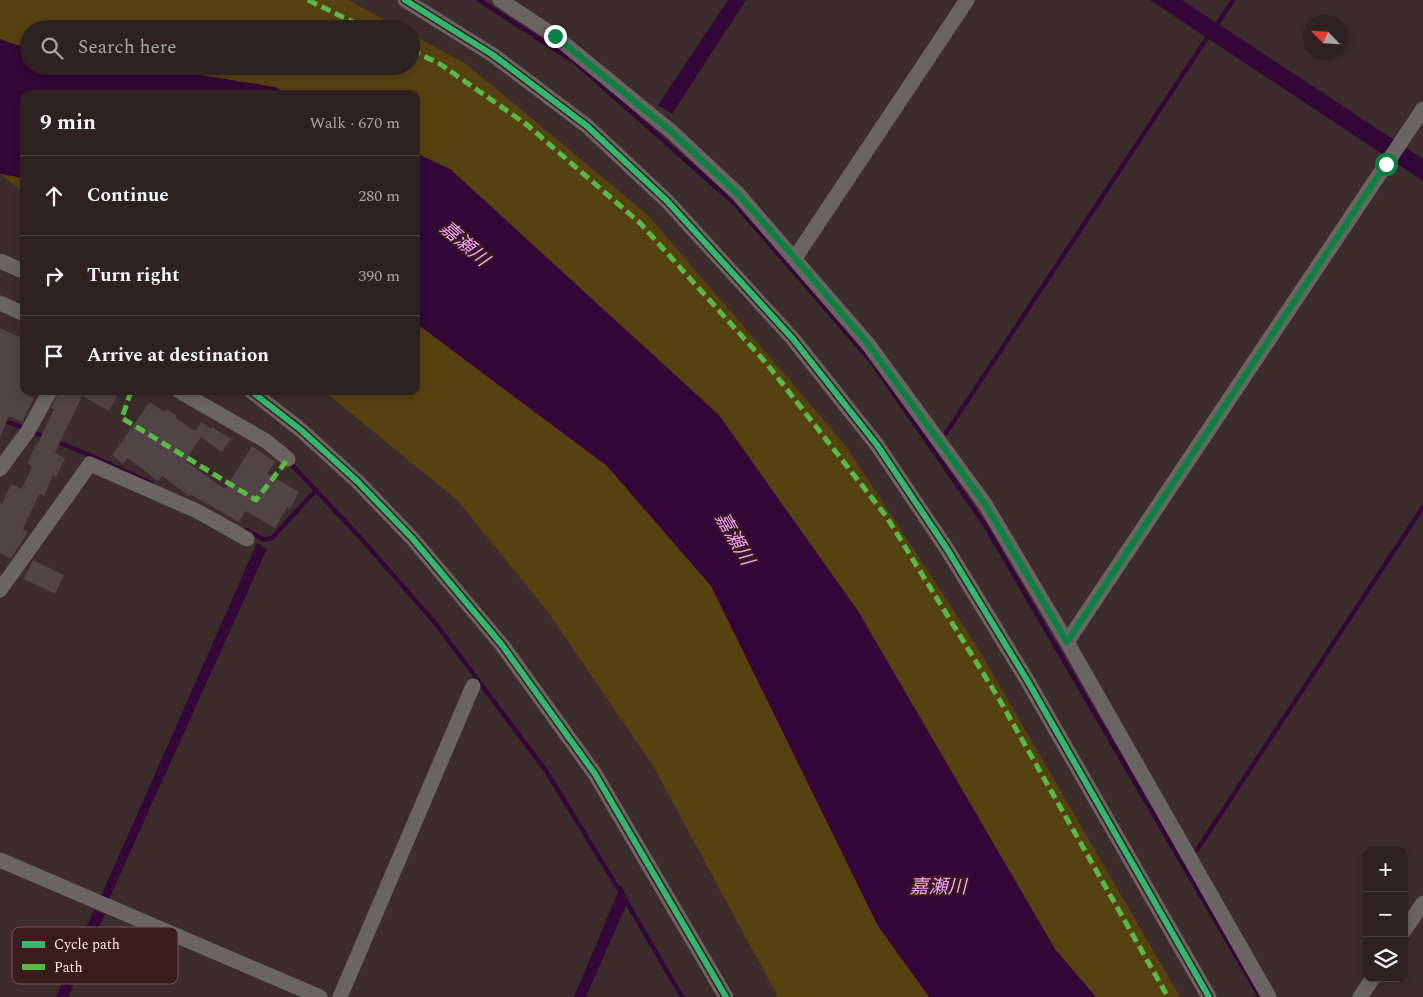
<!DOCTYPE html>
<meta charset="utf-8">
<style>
body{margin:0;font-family:Spectral,"Noto Sans JP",serif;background:#392f2e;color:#f1f3f6}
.controls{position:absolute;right:15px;bottom:15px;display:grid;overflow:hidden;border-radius:10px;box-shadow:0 2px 8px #0003}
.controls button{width:45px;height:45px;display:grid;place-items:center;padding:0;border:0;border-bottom:1px solid #483f3f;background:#2d2221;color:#f1f3f6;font:25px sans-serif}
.compass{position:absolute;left:1303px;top:15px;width:45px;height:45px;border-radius:50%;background:#2d2221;box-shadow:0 2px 8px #0003;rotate:295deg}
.stop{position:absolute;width:15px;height:15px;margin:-11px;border:4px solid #0b8043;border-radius:50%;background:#fff}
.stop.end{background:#0b8043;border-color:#fff;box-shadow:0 1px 5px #0008}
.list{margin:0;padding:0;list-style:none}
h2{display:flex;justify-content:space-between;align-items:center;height:65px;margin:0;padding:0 20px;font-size:21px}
h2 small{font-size:16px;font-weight:400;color:#a7a4a5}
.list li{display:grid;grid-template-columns:32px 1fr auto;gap:15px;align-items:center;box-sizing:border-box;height:80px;padding:0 20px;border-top:1px solid #483f3f}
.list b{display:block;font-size:19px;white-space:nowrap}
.list em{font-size:16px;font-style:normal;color:#a7a4a5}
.icon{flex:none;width:28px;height:28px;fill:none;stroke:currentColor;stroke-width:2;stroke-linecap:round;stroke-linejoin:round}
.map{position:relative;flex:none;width:1423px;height:997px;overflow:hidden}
.search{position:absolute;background:#2d2221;box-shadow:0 2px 8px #0003;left:20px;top:20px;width:400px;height:55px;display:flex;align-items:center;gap:12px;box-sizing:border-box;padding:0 18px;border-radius:28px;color:#a7a4a5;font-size:19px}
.panel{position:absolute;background:#2d2221;box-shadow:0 2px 8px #0003;left:20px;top:90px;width:400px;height:305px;border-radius:10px}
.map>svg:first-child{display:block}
</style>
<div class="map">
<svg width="1423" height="997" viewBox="0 0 1423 997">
<rect width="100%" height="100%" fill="#3c2d2c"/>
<g fill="#564111">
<path d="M0,0H348L401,29H29V61L0,53Z"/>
<path d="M411,34L466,64L648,215L846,446L976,645L1180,997H1067L416,174V94H214L58,66H411Z"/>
<path d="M0,160L24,164V193L0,174Z"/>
<path d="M416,298L619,456L729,594L952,997H778L653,766L548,612L458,501L324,391H416Z"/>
</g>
<g fill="#330737">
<path d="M728,0H746L672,114L658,105Z"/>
<path d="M1150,0H1182L1423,159V181Z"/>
<path d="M0,39L17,45L29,47V66H145L275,87L289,94H24V178L0,174Z"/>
<path d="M416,153L450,169L719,415L858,611L1055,949L1096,997H929L878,926L711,586L607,466L416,323Z"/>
<path d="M257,543L267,549L109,899L101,896Z"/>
<path d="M621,885L628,901L586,997H574Z"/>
<path d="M94,910L105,914L68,997H56Z"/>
</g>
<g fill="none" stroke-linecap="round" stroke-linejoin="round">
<g stroke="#330737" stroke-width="4.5">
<path d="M479,0L576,63L735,204L871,361L985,525L1260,997"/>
<path d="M1218,23L1233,0"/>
<path d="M0,419L21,427"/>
<path d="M33,432L46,437"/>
<path d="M946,433L1207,38"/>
<path d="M55,441L92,456L151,483"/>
<path d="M290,463L357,534L436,624L546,771L621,893"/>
<path d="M246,530L264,540L272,538L316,490"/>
<path d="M1197,850L1423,507"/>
<path d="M625,899L682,997"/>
</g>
</g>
<g fill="#514446">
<path d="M0,328L24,339V393L34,398L22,422L9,416L0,437Z"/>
<path d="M59,391H120L109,411L82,396L55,453L65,458L56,477L53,475L44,496L39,494L23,529L28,532L11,559L0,553V504H2L11,484L22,489L32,466L27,463L36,444L37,445L54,409L51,408Z"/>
<path d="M150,402L165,412L167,409L177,416L176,418L195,431L201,422L211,429L212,427L231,439L222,452L201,437L185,461L225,489L252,446L275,462L267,473L299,492L290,509L287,507L275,528L246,511L239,522L190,494L189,496L162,476L158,481L128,458L123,464L112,455Z"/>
<path d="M33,560L64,575L55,594L24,579Z"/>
</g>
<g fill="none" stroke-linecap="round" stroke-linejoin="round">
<g stroke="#6a6462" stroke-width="15">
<path d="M405,0L493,55L587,126L667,201L793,339L877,445L947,549L1027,680L1209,997"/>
<path d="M500,0L555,36L673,133L738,194L868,344L985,504L1067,642L1269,997"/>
<path d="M795,258L967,0"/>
<path d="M0,261L23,271"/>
<path d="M0,303L24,314"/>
<path d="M179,391L266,441L288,459"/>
<path d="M251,391L301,430L357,481L412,538L502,645L595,774L726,997"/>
<path d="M0,469L28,431L50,391"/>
<path d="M0,590L90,464L197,511L247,539"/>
<path d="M1067,642L1423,109"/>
<path d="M0,860L320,997"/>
<path d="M1404,931L1423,903"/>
<path d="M340,997L473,686"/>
<path d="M1360,997L1373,978"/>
</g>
<g stroke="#58b947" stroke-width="5" stroke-dasharray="10 5" stroke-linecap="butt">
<path d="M308,0L367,29"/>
<path d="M411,50L440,64L526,124L640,223L767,364L886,516L999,699L1168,997"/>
<path d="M131,391L122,418L256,500L288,459"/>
</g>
<g stroke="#381d1c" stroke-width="9">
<g id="cycleway">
<path d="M405,0L493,55L587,126L667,201L793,339L877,445L947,549L1027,680L1209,997"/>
<path d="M251,391L301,430L357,481L412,538L502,645L595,774L726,997"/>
</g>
</g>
<use href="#cycleway" stroke="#33b770" stroke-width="6"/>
</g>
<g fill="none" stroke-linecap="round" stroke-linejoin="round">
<path stroke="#0b8043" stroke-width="6" d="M555,36L673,133L738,194L795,258L868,344L985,504L1067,642L1386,164"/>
</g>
<g text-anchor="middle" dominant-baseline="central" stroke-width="4" stroke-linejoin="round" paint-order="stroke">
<g font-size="19" font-style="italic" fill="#f39efe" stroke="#381d1c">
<text transform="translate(464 244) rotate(41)">嘉瀬川</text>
<text transform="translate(734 539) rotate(60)">嘉瀬川</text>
<text x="938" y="887">嘉瀬川</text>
</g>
</g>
<rect x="12" y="927" width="166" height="57" rx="8" fill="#381d1c" stroke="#735a59" stroke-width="1"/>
<rect x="22" y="941" width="23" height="7" fill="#33b770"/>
<rect x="22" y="964" width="23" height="6" fill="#58b947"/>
<g font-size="14" fill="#fdeae8">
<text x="54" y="949">Cycle path</text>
<text x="54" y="972">Path</text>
</g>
</svg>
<div class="controls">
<button>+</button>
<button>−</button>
<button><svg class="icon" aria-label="layers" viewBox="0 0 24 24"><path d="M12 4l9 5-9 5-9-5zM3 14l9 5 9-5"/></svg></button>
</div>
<svg class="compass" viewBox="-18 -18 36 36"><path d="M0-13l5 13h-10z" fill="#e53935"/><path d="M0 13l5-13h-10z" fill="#a7a4a5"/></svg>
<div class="stop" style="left:1386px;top:164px"></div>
<div class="stop end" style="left:555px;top:36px"></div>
<div class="search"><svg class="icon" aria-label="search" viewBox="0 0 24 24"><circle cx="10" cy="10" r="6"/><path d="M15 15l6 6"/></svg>Search here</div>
<section class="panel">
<h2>9 min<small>Walk · 670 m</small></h2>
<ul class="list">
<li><svg class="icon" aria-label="ahead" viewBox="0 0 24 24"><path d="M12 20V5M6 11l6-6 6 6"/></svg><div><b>Continue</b></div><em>280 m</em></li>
<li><svg class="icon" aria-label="right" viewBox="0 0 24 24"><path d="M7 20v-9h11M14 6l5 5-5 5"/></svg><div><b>Turn right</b></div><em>390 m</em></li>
<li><svg class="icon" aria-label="arrive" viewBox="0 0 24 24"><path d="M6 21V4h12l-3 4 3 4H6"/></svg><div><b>Arrive at destination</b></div></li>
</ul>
</section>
</div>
